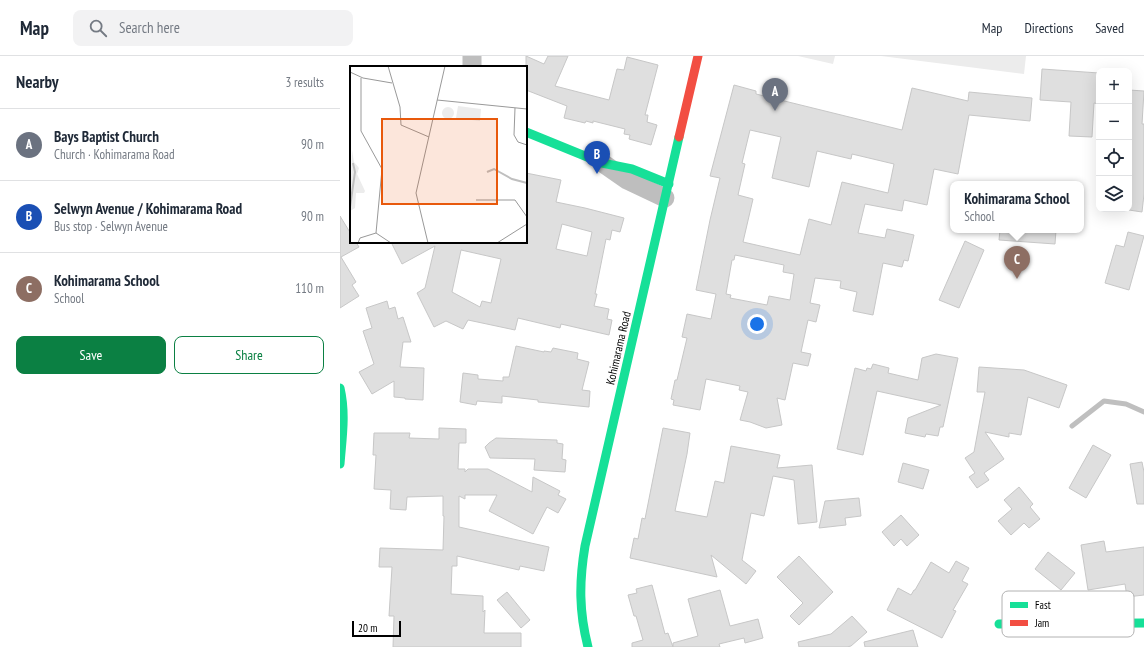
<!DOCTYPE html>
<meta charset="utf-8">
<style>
body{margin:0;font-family:"PT Sans Narrow",sans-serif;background:#f2f2f3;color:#1f2937}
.controls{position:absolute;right:12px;top:12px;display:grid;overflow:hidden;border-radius:8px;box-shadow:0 4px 16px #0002}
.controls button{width:36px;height:36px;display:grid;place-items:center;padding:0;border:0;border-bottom:1px solid #e0e1e3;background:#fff;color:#1f2937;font:20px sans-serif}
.scale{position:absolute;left:12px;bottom:10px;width:49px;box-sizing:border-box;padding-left:4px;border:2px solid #000;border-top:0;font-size:11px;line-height:14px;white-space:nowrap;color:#000;-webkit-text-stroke:3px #fff;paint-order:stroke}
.you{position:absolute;left:417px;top:268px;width:14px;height:14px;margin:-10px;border:3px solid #fff;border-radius:50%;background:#1a73e8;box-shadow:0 0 0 6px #1a73e833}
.badge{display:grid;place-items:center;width:26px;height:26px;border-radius:50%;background:#0b8043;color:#fff;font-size:13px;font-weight:700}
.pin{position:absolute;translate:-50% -33px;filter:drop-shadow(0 1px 2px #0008)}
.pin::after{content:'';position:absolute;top:21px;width:14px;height:12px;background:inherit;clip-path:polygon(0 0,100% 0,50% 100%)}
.popup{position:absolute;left:610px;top:125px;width:134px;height:52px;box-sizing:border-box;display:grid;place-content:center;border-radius:8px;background:#fff;filter:drop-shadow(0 1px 3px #0005);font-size:13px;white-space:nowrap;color:#747a83}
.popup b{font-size:15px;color:#1f2937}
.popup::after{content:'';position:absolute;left:50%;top:100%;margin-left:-8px;border:8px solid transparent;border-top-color:#fff}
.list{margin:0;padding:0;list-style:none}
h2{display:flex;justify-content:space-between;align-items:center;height:52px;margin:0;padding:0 16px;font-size:17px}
h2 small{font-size:13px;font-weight:400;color:#747a83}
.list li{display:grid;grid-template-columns:26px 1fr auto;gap:12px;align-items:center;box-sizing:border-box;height:72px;padding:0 16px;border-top:1px solid #e0e1e3}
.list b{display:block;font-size:15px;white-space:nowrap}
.list p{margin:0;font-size:13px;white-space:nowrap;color:#747a83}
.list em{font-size:13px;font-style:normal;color:#747a83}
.actions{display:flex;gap:8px;padding:12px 16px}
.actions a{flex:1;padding:9px 0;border:1px solid #0b8043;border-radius:8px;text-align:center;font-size:14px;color:#0b8043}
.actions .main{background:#0b8043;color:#fff}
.icon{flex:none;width:22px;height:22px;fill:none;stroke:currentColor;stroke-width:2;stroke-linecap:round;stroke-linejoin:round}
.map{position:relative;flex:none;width:804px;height:591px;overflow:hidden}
header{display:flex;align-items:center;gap:24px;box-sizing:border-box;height:56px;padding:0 20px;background:#fff;border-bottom:1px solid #e0e1e3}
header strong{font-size:19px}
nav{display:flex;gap:22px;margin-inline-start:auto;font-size:14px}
.search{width:280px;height:36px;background:#f2f2f3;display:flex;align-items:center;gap:10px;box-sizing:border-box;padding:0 14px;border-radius:8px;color:#747a83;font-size:15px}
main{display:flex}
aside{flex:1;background:#fff}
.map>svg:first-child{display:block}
</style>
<header>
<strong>Map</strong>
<div class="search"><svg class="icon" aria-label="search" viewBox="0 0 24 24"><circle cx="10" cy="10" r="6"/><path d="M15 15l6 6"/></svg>Search here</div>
<nav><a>Map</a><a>Directions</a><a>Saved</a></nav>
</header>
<main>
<aside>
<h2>Nearby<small>3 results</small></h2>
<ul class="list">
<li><span class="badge" style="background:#6b7280">A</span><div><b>Bays Baptist Church</b><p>Church · Kohimarama Road</p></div><em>90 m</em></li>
<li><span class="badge" style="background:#1a4fb4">B</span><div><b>Selwyn Avenue / Kohimarama Road</b><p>Bus stop · Selwyn Avenue</p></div><em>90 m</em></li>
<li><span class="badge" style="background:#8d6e63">C</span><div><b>Kohimarama School</b><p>School</p></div><em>110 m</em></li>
</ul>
<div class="actions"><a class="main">Save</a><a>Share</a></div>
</aside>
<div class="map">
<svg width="804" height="591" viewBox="0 0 804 591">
<rect width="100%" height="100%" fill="#fff"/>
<g fill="#ececec">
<path d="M458,0H495L493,8Z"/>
<path d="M541,0H686L684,18Z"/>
</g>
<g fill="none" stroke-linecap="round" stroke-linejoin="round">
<path stroke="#bfbfbf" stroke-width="5" d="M732,370L764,345L786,348L804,356"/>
</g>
<g fill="#dfdfdf" stroke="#c7c7c7" fill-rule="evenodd">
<path d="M186,0L204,8L208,0H228L215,30L269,44L277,13L284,14L287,1L318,9L305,59H308L307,66L317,69L311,89L289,83L290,79L284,78L285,73L253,65V67L246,65L245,67L224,62L227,50L186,34Z"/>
<path d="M702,13L759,17V48L754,47L752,81L729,80L731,46L700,44Z"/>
<path d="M394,29L416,35V38L562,74L572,32L628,45L629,36L692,42L690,65L629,59L618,118L594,113L587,149L564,144L562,155L525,148L518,177L545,182L547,173L574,179L568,205L564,204L562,211L543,207L533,259L513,255L517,236L500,232L501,225L475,222L470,247L480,249L476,266L468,264L461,296L471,298L468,310L453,307L445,344L437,342L442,369L426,372L410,366L400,364L408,336L399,334L400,330L366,323L360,354L333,349L334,344L331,343L335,324H337L347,282L342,281L347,258L371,263L376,238L356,234L370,164L380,122L370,120ZM410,74L441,81L432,122L469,131L477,95L511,103L512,98L554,108L548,137L502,126L491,169L469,163L460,199L403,186L413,143L398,139L405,108L402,107ZM395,199L444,209L443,216L454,218L450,244L429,240L427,249L390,242L391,239L386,238L392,204H394Z"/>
<path d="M789,34L804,35L802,68H804V138L802,156L789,154Z"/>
<path d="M186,117L221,124L216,146L245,152L284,162L280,176L272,174L270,184L266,183L255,238H257L254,250L269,253L267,263L272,264L269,279L221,268L220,272L178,262L175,274L128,264L123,273L106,265L94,271L77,237L85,232L95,190L62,208L51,186H186ZM222,168L252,176L247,200L216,193ZM121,194L161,203L151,247L142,245L140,251L112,236Z"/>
<path d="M0,160L11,178V186H16L19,191L1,201L16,226L12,229L19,240L0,252Z"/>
<path d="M660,174H716L715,188L659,184Z"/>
<path d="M788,176L804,180L789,234L765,227L776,189L784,191Z"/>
<path d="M625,185L644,194L619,252L599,244Z"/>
<path d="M47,245L49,253L55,251L58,263L63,261L71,286H63L60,311L84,312L83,344L65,343V342L54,341V325L32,338L19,316L34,308L23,275L32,272L26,252Z"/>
<path d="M176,290L204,296V295L211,296L213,292L238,297L237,303L249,306L242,334L250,335L249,351L198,346V344L162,340V347L137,345L136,349L120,346L123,317L138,319V323L163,325V321H169Z"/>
<path d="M596,298L618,302L603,371H600L598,380L586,378L585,381L565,377L568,362L601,349L537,335L523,399L497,393L515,312L526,315L527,312L531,313L533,308L549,312L548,317L578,324L582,302Z"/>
<path d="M639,311L684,314L727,329L719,352L688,341L681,379L669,377V381L645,376L664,403L644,417L649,424L637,432L629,421L635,417L625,402L634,396L645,336H637Z"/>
<path d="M99,372L126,373V387H119L118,413H125V416L128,413H148L192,436L193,421L220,435L218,439L226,443L218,457L207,451L193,478L149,455L157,439H125V443L119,440V471L209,491L204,515L180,510L179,514L117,500V510H112L111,538L143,540V556L145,554L144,577H181V591H53L54,560H49L52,511H39L40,492L103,494L104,460H103V440L67,441L66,454L50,453L51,434L34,433L36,399H33L34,377H70L69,382L99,383Z"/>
<path d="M323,372L350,377L347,398L335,455L367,461L375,425L384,427L391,390L440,399L437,412L472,409L477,466L458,468L454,424L433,420L424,460L411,457L402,504L416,515L406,528L371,499L377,521L290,502L294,482L298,483L302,462L305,463Z"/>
<path d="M156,382L217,384V387L223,388L222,403L226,404L225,416L194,414L195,403L150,402L145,391L149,387Z"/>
<path d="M753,389L771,399L746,442L729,432Z"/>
<path d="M802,406L804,416V448H797L790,408Z"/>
<path d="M563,407L589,414L583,433L558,426Z"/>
<path d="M679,431L693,448L690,451L700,463L689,472L684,467L671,479L658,465L672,453L664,444Z"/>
<path d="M519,442L521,460L505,462L506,469L479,472L485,445Z"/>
<path d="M561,459L579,479L567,490L561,483L554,490L542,476Z"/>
<path d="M764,485L766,496L804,491V539L787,541L785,528L748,534L741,489Z"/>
<path d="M708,496L735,517L721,534L695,513Z"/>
<path d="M459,500L493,536L459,569L450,560L463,547L437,521Z"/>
<path d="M616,505L629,512L622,525L628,528L613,554L616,555L602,582L547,554L558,532L571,539L574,534H575L591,506L609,517Z"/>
<path d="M312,529L325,578L328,577L333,591H292V587L303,584L296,560H294L288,539L297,537L296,533Z"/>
<path d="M380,534L390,570L418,563L423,582L405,587L404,582L379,588L380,591H333V587L358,580L348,543Z"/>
<path d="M167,536L190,564L181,572L157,544Z"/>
<path d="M512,560L527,576L511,590L507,591H459L458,586L491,578Z"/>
<path d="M573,574L578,591H525L524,586Z"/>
</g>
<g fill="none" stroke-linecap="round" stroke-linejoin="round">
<g stroke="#bebebe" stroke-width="19">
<path d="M132,0V11"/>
<path d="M264,108L287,124L325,142"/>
</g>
<g stroke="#16e098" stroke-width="9">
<path d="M186,76L262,107L292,113L329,128"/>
<path d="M0,332C6,358 2,382 0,408"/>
<path d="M659,568L804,567"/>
<path d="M248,591C239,556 239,526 245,490L339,81"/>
</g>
<path stroke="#f24e42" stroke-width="9" d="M339,81L358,0"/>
</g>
<g text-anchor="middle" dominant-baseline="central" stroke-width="4" stroke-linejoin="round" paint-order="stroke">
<g font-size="12" fill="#000" stroke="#fff">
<text transform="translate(278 292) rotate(-77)">Kohimarama Road</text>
</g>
</g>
<g transform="translate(10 10)">
<rect width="177" height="177" fill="#fff"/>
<path d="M108,40L131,43L130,55L106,52ZM92 47a6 6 0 1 1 12 0a6 6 0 1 1-12 0ZM2,84L4,96L9,102L7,108L15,125L14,127H6L5,142L0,145Z" fill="#ececec"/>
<path fill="none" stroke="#bfbfbf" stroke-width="2" d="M137,106L144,103L162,113L177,117M0,141L5,106L3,97"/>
<path fill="none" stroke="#999" stroke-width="1" d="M38,0L50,41L51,59L79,71M0,6L13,12L42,17M11,12V65L32,103L26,167L41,177M87,34L177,43M165,42L164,69L168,76L177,79M126,134H165L177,151M8,177L10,172L26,167M78,177L66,127L95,0M147,177L177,158"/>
<path fill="#e8590c" fill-opacity="0.15" stroke="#e8590c" stroke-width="2" d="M32,53H147V138H32Z"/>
<rect width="177" height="177" fill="none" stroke="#000" stroke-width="2"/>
</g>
<rect x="662" y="535" width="132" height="46" rx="6" fill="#fff" stroke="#b2b2b2" stroke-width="1"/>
<rect x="670" y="546" width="18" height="6" fill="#16e098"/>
<rect x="670" y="564" width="18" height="6" fill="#f24e42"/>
<g font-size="11" fill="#000">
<text x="695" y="553">Fast</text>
<text x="695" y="571">Jam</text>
</g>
</svg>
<div class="controls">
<button>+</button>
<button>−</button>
<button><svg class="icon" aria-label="locate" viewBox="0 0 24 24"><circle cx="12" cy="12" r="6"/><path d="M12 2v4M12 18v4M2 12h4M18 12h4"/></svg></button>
<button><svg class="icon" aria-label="layers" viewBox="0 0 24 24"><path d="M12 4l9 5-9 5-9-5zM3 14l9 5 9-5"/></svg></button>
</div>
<div class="scale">20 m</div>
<div class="you"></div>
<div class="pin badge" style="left:435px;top:55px;background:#6b7280">A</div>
<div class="pin badge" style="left:257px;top:118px;background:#1a4fb4">B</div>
<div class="pin badge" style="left:677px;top:223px;background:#8d6e63">C</div>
<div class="popup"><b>Kohimarama School</b>School</div>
</div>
</main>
